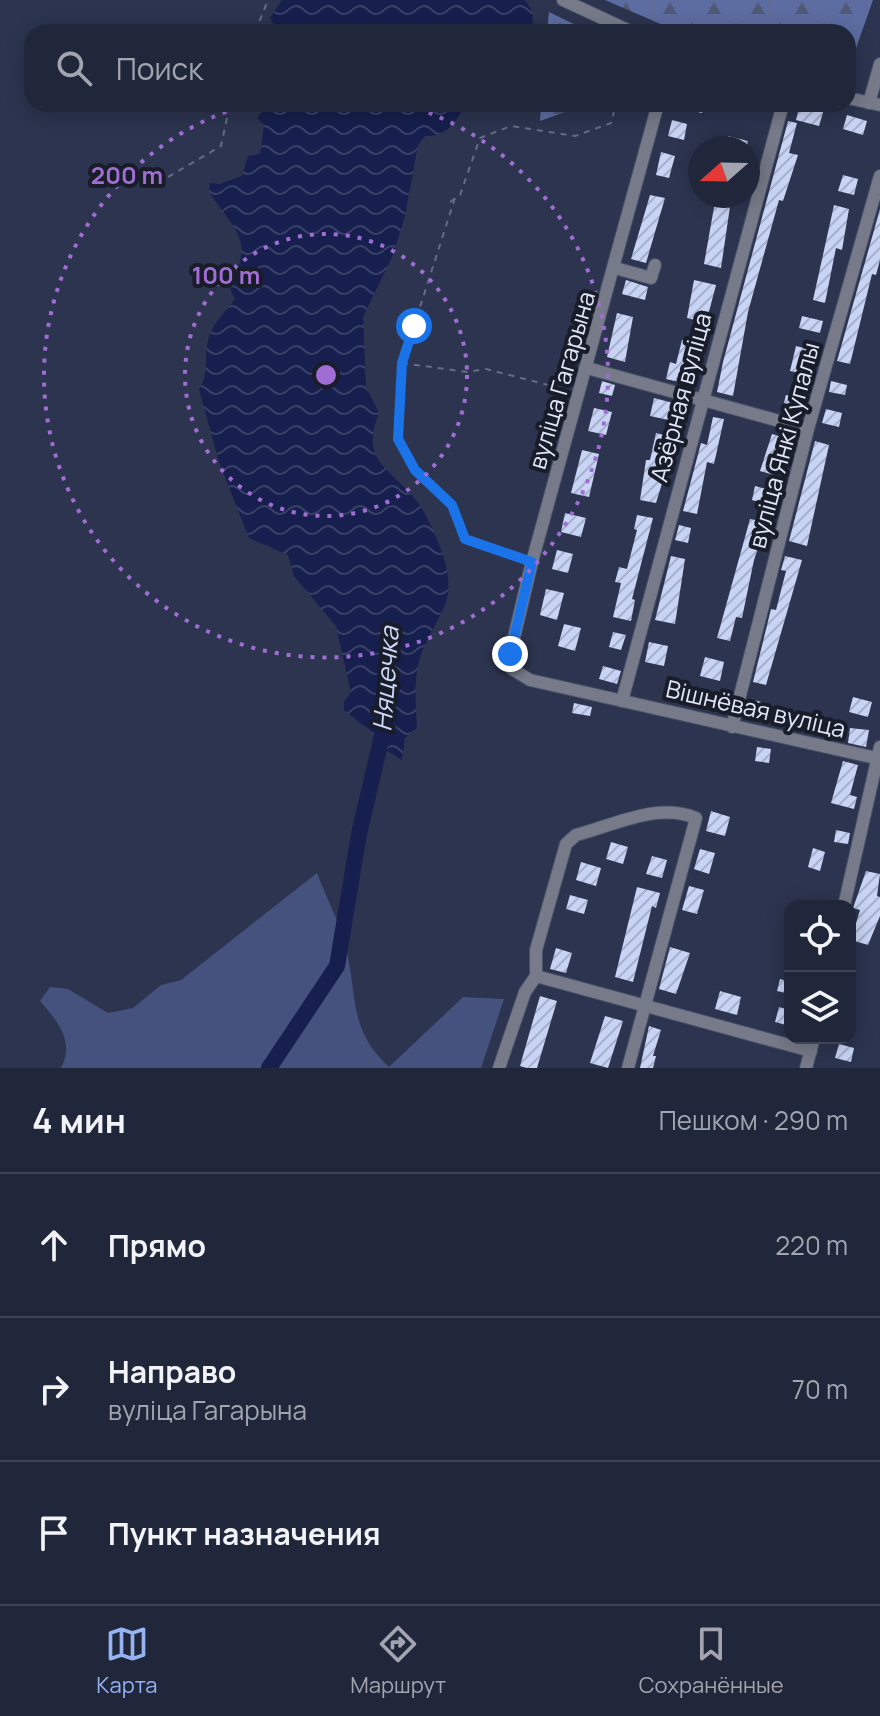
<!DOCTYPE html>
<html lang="ru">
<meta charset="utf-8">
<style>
body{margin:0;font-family:Manrope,sans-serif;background:#2d3346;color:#f1f3f6}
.controls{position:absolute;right:24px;bottom:24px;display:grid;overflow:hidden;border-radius:16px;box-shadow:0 4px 20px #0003}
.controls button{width:72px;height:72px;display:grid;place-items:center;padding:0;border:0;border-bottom:2px solid #3e4455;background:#21273b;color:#f1f3f6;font:40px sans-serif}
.compass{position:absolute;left:688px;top:136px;width:72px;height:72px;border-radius:50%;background:#21273b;box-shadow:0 4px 20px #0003;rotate:250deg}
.stop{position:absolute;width:24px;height:24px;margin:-18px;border:6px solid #1a73e8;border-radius:50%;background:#fff}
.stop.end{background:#1a73e8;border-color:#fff;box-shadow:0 2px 8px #0008}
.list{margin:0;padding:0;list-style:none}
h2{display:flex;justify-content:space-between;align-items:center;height:104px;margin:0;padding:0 32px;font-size:34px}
h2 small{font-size:26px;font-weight:400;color:#a2a5af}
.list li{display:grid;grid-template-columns:52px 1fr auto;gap:24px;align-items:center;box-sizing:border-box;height:144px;padding:0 32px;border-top:2px solid #3e4455}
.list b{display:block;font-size:30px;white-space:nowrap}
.list p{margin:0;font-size:26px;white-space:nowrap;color:#a2a5af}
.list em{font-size:26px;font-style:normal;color:#a2a5af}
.icon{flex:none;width:44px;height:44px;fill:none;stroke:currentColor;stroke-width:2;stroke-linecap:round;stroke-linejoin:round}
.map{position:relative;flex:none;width:880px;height:1068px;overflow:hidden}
.search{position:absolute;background:#21273b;box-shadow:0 4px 20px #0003;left:24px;right:24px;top:24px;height:88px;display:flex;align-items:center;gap:20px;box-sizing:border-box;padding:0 28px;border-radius:24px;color:#a2a5af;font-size:30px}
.sheet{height:536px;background:#21273b}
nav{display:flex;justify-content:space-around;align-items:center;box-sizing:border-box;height:112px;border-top:2px solid #3e4455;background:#21273b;font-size:22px;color:#a2a5af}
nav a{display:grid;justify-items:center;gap:4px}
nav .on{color:#95b2f1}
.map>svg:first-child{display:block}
</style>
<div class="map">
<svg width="880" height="1068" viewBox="0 0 880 1068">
<defs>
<pattern id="forest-firs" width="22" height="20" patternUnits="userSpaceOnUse" patternTransform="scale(2)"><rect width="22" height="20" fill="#5d6da2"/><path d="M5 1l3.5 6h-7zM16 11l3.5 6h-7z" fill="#505976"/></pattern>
<pattern id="water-waves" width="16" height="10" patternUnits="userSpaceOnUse" patternTransform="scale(2)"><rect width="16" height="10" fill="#161f4d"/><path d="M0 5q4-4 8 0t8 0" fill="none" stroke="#384067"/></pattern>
<pattern id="building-hatch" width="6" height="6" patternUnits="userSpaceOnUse" patternTransform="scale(2)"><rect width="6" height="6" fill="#c8d4f6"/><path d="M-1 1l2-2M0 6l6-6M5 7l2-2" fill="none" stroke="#a7b0cb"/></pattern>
</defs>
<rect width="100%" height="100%" fill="#2c344f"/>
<path fill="#45527e" d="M317,873C326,897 340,923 346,948C358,997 348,1029 389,1067L463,997L504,999L481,1068H61C75,1041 58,1022 40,1001L50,987L68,989L108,1013L133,1008L161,985L181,980Z"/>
<g fill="url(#forest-firs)">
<path d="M605,0H873L848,71V32H679Z"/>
<path d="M549,12L590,32H547Z"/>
<path d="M541,104H587L540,121Z"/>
</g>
<g fill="url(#water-waves)">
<path d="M282,0H525L532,11L533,32H271L276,28L270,18Z"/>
<path d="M261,104H467C454,121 450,137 425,136L418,145L405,216L393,255L363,317L366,387L379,413C360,460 387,466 414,498C425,510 434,532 440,547C461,603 439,608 421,655C413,676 416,706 417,728L405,738L402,760L382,748L373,749L374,734L344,710V702L351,692L336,626L294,576L288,555L249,538L219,462L199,389C211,373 202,350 211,332C216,320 228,309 235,299L230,289C254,237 237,234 209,192L210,183L220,184L242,176L248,156L260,154L264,125L257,118L262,112Z"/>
</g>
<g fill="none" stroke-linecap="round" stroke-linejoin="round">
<path stroke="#161f4d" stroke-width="16" d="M269,1068L337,966L359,834L384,727"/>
</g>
<g fill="url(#building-hatch)">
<path d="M678,104H704L702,113L677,107Z"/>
<path d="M800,104L825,106L819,126L796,120Z"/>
<path d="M847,115L867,121L863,135L843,129Z"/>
<path d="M672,120L687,124L684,140L668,136Z"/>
<path d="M788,121L797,123L789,153L798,155L783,201L779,200L748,312L733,396L717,392L723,362Z"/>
<path d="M728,136L748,141L746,148H725Z"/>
<path d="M661,152L675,156L669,178L656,175Z"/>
<path d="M843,175L858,179L854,195L838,191Z"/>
<path d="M650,195L665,198L646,263L631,259Z"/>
<path d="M716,196L731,200L721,268L704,264Z"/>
<path d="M834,205L849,209L842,250L836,248L825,303L813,300Z"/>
<path d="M880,209V260L876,275L872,274L850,364L837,361Z"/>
<path d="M626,280L648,287L645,300L622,294Z"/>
<path d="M694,280L716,285L706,323L687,318Z"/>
<path d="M617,313L633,317L625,362L607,357Z"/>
<path d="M802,316L823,321L820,333L799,328Z"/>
<path d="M682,340L698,344L693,364L684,362L679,382L666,379L670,362L676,364Z"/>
<path d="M796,346L812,350L806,375L790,371Z"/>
<path d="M602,381L615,385L612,396L599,393Z"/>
<path d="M831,381L847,385L845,395L829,392Z"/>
<path d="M786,395L797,397L794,413L782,410Z"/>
<path d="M654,398L677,404L673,421L650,416Z"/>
<path d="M594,408L612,412L606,435L588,431Z"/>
<path d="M826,409L842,413L839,427L822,423Z"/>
<path d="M713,417L724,419L714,464L707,462L697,514L683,511L701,443L707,445Z"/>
<path d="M656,433L676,438L656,503L640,500L646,460H650Z"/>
<path d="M772,434L785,438L774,475L760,471Z"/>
<path d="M815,441L829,445L807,546L789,541Z"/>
<path d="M582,450L599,454L589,497L571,493Z"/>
<path d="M755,486L770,490L766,504L752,500Z"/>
<path d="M565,513L586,518L581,537L561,532Z"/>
<path d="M637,515L653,518L632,599L635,600L631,621L613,617L621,583L615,582L619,567L627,569L637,530L634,529Z"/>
<path d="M750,519L767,522L754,560L742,618L736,617L730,641L717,638Z"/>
<path d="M679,525L691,528L688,543L675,540Z"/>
<path d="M557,550L573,554L568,573L552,569Z"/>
<path d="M671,556L685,559L675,624L655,620Z"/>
<path d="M785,556L802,560L766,685L753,682L771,609L776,610L786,571L781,570Z"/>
<path d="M546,589L564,593L557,620L540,615Z"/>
<path d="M564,624L581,628L575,651L558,646Z"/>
<path d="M613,632L626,635L621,650L609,647Z"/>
<path d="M649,642L668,646L664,666L645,662Z"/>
<path d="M705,657L724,662L720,681L700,676Z"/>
<path d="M603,666L621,671L617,684L599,679Z"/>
<path d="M853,697L872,702L868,717L849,712Z"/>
<path d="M750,699L773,705L770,718L747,712Z"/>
<path d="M574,703L592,707L590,716L572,713Z"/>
<path d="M850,728L869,730L866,747L848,743Z"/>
<path d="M757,747L771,749L769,763L755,761Z"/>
<path d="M843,761L858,765L850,795L857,797L854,809L831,803Z"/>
<path d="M711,811L730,817L725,836L706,831Z"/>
<path d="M836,830L850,833L848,844L834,842Z"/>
<path d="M611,842L628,847L623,864L606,859Z"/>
<path d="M813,848L825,852L820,871L808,867Z"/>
<path d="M700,849L715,853L709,874L694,869Z"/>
<path d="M652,856L667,860L662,878L646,874Z"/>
<path d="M581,862L601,868L596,886L576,880Z"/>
<path d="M866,871L880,874L877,896L880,897V916L868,945L851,940L860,910L853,908Z"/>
<path d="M689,886L704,890L697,914L682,910Z"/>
<path d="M637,887L660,893L656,908L652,906L633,982L615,977Z"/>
<path d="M570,895L588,900L584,914L566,909Z"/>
<path d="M670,947L690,953L676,994L659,989Z"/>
<path d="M556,948L572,953L566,973L550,969Z"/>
<path d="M780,979L790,982V994L777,991Z"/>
<path d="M720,991L741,997L737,1015L715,1009Z"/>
<path d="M540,996L557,1001L537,1068H527L520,1066Z"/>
<path d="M779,1007L790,1010V1026L775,1022Z"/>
<path d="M605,1016L623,1021L608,1068L590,1063Z"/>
<path d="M649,1026L661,1030L653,1056H656L653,1068H640Z"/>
<path d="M839,1044L854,1048L851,1062L835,1058Z"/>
</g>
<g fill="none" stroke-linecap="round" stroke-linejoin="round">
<g stroke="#49516a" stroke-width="14">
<g id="minor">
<path d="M563,0L632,32"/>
<path d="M848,98L880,105"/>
<path d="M869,103L880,64"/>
<path d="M658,104L532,562L510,654L512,669L530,680L880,759"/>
<path d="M615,268L651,278L655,265"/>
<path d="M587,368L808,429"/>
<path d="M622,701L783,104"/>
<path d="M732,727L808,429L880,176"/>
<path d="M844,906L880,747"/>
<path d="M536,976L811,1051"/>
<path d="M499,1068L525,992L536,976V950L566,844L576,835C615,825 657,802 696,818L628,1068"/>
<path d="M806,1068L814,1038"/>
</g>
</g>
<g stroke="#656c84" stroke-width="2" stroke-dasharray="6 6" stroke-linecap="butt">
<path d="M770,0L771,14L779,32"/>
<path d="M255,32L268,0"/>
<path d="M652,32L653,0"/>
<path d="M168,177L221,146L230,104"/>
<path d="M455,198L402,363L398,439L415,470L452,505L465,539L523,559"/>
<path d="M450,202L460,195L480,138L511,126L575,136L611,123L616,104"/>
<path d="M402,363L467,372L486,369L568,390"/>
</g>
<use href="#minor" stroke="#777b89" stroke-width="12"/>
</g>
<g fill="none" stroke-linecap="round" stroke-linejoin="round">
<path stroke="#1a73e8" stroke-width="10" d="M414,326L402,363L398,439L415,470L452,505L465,539L532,562L510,654"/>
</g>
<g fill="none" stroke="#9f6dd3" stroke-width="4" stroke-dasharray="4 8">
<circle cx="326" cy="375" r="141"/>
<path d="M406 105A282 282 0 1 1 246 105"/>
</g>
<g text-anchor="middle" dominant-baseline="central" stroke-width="8" stroke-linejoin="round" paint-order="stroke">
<g font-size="24" fill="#e1e7f9" stroke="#191d29">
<text transform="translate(561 380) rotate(-74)">вуліца Гагарына</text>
<text transform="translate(680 397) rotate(-75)">Азёрная вуліца</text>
<text transform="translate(783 445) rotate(-75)">вуліца Янкі Купалы</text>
<text transform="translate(756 708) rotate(13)">Вішнёвая вуліца</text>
</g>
<g font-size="26" font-style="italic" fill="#cdd7f8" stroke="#191d29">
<text transform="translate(385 679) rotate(-86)">Няцечка</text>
</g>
</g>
<circle cx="326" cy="375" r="12" fill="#9f6dd3" stroke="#191d29" stroke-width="4"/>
<g font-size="24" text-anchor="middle" font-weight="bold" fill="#9f6dd3" stroke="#191d29" stroke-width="8" stroke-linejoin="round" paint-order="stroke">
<text x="127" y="184">200 m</text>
<text x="226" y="284">100 m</text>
</g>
</svg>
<div class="controls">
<button><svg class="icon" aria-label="locate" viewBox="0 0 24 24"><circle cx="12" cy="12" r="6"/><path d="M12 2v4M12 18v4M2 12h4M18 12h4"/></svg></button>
<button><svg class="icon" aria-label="layers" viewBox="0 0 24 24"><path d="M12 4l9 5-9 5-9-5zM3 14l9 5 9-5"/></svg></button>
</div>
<svg class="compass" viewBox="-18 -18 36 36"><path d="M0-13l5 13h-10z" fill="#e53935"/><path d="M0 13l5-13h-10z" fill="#a2a5af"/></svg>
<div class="stop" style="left:414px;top:326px"></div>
<div class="stop end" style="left:510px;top:654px"></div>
<div class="search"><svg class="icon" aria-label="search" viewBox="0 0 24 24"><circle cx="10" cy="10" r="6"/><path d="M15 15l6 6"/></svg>Поиск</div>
</div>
<section class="sheet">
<h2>4 мин<small>Пешком · 290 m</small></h2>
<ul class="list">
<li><svg class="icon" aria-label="ahead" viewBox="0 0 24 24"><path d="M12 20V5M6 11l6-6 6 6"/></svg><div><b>Прямо</b></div><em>220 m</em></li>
<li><svg class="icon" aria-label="right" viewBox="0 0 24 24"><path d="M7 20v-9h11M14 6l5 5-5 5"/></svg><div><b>Направо</b><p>вуліца Гагарына</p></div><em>70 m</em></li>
<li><svg class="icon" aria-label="arrive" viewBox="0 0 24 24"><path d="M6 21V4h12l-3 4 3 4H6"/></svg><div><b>Пункт назначения</b></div></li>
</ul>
</section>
<nav>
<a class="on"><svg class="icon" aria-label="map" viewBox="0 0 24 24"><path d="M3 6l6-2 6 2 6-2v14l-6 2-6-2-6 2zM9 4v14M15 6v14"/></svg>Карта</a>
<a><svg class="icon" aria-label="directions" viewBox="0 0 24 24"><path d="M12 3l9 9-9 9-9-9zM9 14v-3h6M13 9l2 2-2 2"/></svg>Маршрут</a>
<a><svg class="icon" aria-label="saved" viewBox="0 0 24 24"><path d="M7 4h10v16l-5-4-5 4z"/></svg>Сохранённые</a>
</nav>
